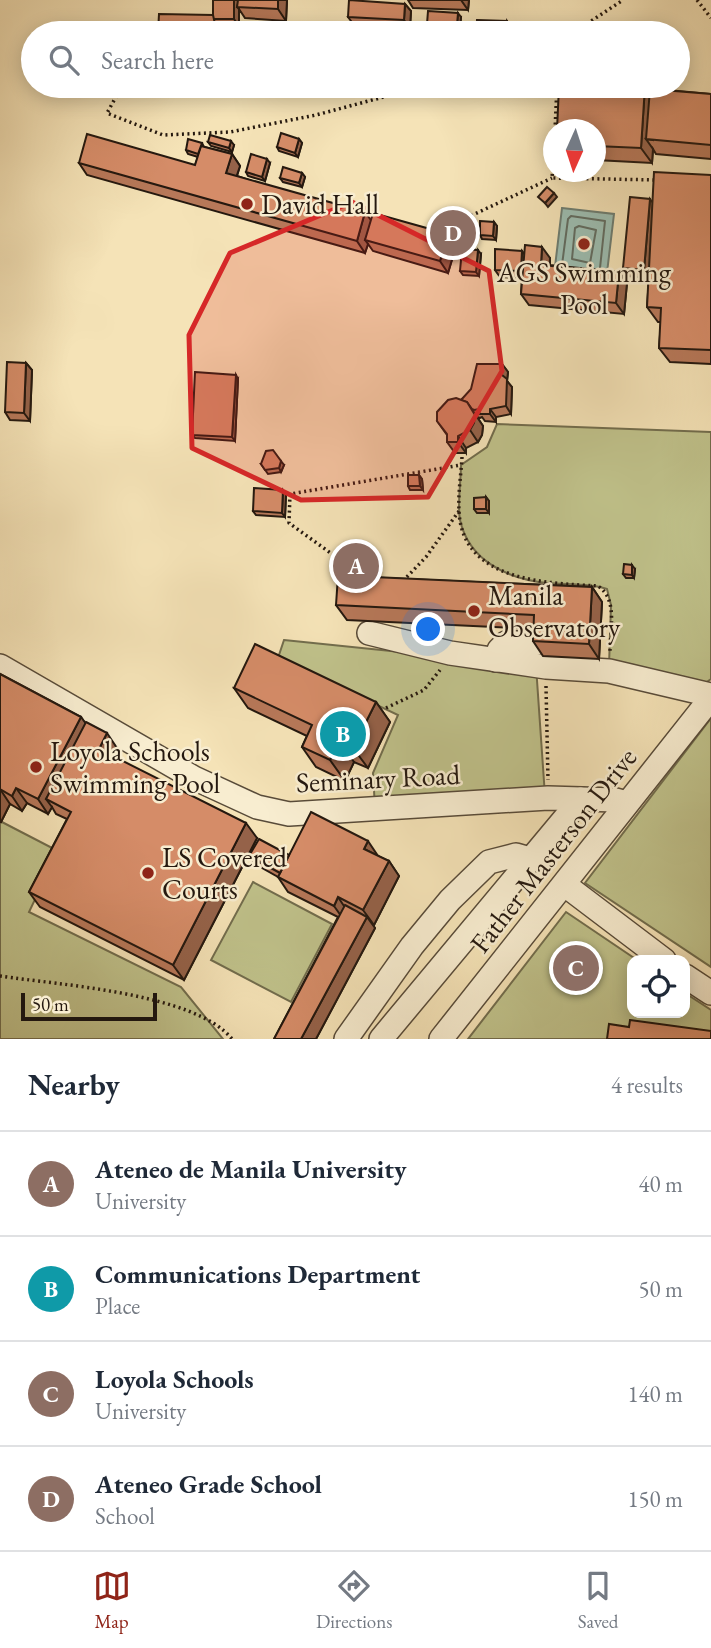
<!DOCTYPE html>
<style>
body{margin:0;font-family:"EB Garamond",serif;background:#f6f6f7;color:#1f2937}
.controls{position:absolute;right:21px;bottom:21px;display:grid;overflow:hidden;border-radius:14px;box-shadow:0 4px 18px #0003}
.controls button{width:63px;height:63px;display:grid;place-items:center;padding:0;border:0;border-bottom:2px solid #e0e1e3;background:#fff;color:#1f2937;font:35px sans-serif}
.compass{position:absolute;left:543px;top:119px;width:63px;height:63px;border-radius:50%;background:#fff;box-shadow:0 4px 18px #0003;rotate:183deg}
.scale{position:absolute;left:21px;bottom:18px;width:136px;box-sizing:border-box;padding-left:7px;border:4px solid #24180f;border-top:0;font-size:19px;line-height:24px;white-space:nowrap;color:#24180f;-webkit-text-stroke:5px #f8edd0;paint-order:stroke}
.you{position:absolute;left:429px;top:630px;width:24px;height:24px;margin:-18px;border:5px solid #fff;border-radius:50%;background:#1a73e8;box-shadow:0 0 0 10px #1a73e833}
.badge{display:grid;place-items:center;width:46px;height:46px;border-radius:50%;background:#8f2418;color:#fff;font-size:23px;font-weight:700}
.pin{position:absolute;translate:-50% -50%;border:4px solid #fff;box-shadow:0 2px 7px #0006}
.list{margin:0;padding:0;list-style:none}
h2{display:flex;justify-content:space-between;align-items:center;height:91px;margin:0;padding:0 28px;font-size:30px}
h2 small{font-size:23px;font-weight:400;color:#747a83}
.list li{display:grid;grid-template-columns:46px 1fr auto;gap:21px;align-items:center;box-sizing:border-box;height:105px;padding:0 28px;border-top:2px solid #e0e1e3}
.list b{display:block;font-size:26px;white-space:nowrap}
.list p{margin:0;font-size:23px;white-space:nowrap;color:#747a83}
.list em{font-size:23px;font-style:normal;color:#747a83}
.icon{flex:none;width:38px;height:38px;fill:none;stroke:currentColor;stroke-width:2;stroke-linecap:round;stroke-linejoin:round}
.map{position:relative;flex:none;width:711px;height:1039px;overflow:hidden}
.search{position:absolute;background:#fff;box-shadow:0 4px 18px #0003;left:21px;right:21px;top:21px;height:77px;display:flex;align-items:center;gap:18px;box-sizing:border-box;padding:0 24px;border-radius:38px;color:#747a83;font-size:26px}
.sheet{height:511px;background:#fff}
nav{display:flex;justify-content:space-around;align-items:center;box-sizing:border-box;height:98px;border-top:2px solid #e0e1e3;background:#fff;font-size:19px;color:#747a83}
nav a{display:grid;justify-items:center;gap:4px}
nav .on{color:#8f2418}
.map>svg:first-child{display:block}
</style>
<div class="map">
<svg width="711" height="1039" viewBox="0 0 711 1039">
<rect width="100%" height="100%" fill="#f5e3b7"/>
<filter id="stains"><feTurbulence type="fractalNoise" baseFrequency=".00286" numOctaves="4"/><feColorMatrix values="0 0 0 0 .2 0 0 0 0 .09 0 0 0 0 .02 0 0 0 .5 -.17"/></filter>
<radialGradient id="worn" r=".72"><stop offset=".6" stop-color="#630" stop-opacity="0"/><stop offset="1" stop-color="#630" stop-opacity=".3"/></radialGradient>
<g fill="#c0c28b" stroke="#726d4d" stroke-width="2">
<path d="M497,424L711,432V679L701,686L609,666L611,605L607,589C588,583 567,585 547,583C508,579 469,561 460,520C457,503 461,483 461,465L487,447Z"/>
<path d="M284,640L536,666L545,796L375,808L373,773L398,715L278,658Z"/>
<path d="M711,718V967L585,883Z"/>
<path d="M0,821L58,851L29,912L181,987L223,1039H0Z"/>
<path d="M253,882L332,924L291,1002L211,960Z"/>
<path d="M566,912L637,960H632V1013H685V993L711,1010V1039H468Z"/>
</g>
<path fill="#9cbeb2" stroke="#6c7c71" stroke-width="2" d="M562,208L614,214L606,281L554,275Z"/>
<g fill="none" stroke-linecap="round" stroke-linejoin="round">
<g stroke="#606b60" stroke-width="2">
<path d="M579,226L596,230L590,263L572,259L575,228Z"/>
<path d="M562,265L568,219L571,216L605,221L600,268"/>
</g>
<g stroke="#584b39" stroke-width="26">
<g id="minor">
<path d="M369,633L450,653L546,667L609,671L711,695"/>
<path d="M496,660L499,650L506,643H536"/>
<path d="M0,666L194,778L257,807L289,814L548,798L616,800L627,803"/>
<path d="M565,885L664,960"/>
<path d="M685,976L711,993"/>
<path d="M346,1039L412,946L450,900L489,862L516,855L530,859"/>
<path d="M381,1039L581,799"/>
<path d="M441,1039L711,698"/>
</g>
</g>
<g stroke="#24180f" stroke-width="3.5" stroke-dasharray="2 3.5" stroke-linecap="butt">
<path d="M697,0L711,18"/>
<path d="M514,30L522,33"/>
<path d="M573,33L623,0"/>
<path d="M122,86L107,113L163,135L230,132L316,115L406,91H466L484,86"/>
<path d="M555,130L557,86"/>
<path d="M554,152L552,178L658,180"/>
<path d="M451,225L552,178"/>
<path d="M462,457C461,475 458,493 459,511C462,582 547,583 598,586C618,599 610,629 610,652"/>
<path d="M343,562L289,523L290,494L461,465"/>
<path d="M356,570L370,578"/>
<path d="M403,581L426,557L459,511"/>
<path d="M546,686L548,780"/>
<path d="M386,708L424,690L440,670"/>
<path d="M0,976C59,985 195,993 232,1039"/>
</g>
<use href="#minor" stroke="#f8edd0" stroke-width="23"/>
</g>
<g fill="#b77859" stroke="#24180f" stroke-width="2">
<path d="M213,0H287L286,21L245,18L239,9V24L369,26L354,25L348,17L405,4L411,11L410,26L429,27L427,24L461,17L460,27H477L507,21L512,29V33H158L213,15Z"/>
<path d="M408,0H469L468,10L413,8Z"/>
<path d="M559,86H656V89L711,94V159L656,154L653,149L652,163L596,160V130Z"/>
<path d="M299,139L302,143L298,157L279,151L277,147Z"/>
<path d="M208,142L234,145L232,152L211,146Z"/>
<path d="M202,143L204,147L232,154L240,166L237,176L371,220L448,234L456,246L448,273L373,251L368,244L365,253L87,175L79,163L195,165L198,157L188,154L186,150Z"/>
<path d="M270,163L265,181L248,176L246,172Z"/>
<path d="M302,173L305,177L302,187L283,182L280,178Z"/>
<path d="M711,175V364L670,362L659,348L661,322H658L647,307L649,278L628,276L623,268L652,202Z"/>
<path d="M494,222L497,226L496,240L482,239L480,235Z"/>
<path d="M522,251L524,254L550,258V265L619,272L627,283L624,314L529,305L521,294L522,278L500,277L495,270Z"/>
<path d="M481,254L479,276L463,275L460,271Z"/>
<path d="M26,363L32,370L30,421L10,420L5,412Z"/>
<path d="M502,364L508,372L507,381L512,387L511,414L496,417V422L485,421L482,417L480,418L477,417L483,426L482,435L478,442L466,448V453H455L447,442V435L437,421Z"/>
<path d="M238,379L235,441L195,438L192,435Z"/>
<path d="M261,464L284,465L281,472L268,474Z"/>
<path d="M419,475L422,479L423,490H410L408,486Z"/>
<path d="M286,494L285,517L256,515L253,511Z"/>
<path d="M486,497L489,501V513H477L474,509Z"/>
<path d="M635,569L634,578H626L623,574Z"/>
<path d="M363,577L592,587L602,602L599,659L543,656L533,641L534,629L347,620L336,605Z"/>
<path d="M0,674L81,717L85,723L117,748L113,756L257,838L184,980L40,907L29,892L67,819L56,814L52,807L48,814L27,803L22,811L10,804L1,822H0Z"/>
<path d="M234,688L376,702L390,722L368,768L354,762L345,781L316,767L302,747L307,736L248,708Z"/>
<path d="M289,855L378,856L389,861L399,876L374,925L372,924L375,928L316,1039H274L338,917L288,892L278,877L255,864L249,856Z"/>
</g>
<g fill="#956249" stroke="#24180f" stroke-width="2">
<path d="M234,0H239L237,7L239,9V27L234,19Z"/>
<path d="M278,0H287L286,21L278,9Z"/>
<path d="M461,0H469L468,10Z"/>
<path d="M405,4L411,11L410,28L404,20Z"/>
<path d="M458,13L461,17L460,29L457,25Z"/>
<path d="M507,21L512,29V33H506Z"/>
<path d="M645,86H656L653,140L646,139L653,149L652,163L641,148Z"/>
<path d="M299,139L302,143L298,157L295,153Z"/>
<path d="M231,141L234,145L232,152L229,148Z"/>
<path d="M232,154L240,166L234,184L226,173Z"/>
<path d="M267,159L270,163L265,181L262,177Z"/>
<path d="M302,173L305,177L302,187L299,183Z"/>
<path d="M554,193L557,197L548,207L545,203Z"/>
<path d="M650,199L656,207L649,278L644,270Z"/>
<path d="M365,212L373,223L365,240L368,244L365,253L357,241Z"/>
<path d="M494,222L497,226L496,240L493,236Z"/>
<path d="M448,234L456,246L448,273L440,261Z"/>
<path d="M542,247L550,258L549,276L541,265Z"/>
<path d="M478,250L481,254L479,276L476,272Z"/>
<path d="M522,251L528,259L527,279L521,271Z"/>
<path d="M619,272L627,283L624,314L616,303Z"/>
<path d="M26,363L32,370L30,421L24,413Z"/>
<path d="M502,364L508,372L507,381L512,387L511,414L506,406L502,375Z"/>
<path d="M236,375L238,379L235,441L232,437Z"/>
<path d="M467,402L483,426L482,435L478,442L470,430Z"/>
<path d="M490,409L496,417V422L490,414Z"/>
<path d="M458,436L466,448V453L458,442Z"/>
<path d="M281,461L284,465L281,472L279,468Z"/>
<path d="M419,475L422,479L423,490L420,486Z"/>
<path d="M283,490L286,494L285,517L282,513Z"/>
<path d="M486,497L489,501V513L486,509Z"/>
<path d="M353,562L363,577L352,576Z"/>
<path d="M632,565L635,569L634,578L632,575Z"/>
<path d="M592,587L602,602L599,659L589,644Z"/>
<path d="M376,702L390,722L368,768L353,748Z"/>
<path d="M81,717L92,732L46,799L52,807L48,814L38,799Z"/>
<path d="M107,733L117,748L110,764L99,749Z"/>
<path d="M339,741L354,762L345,781L330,760Z"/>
<path d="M16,788L27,803L22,811L12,796Z"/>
<path d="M0,789L10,804L1,822L0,821Z"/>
<path d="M246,823L257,838L184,980L173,965Z"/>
<path d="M368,841L378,856L364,849Z"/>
<path d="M389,861L399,876L374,925L363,910Z"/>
<path d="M338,897L348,912L344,920L334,906Z"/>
<path d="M367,917L375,928L316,1039H301Z"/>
</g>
<g fill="#d58c68" stroke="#24180f" stroke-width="2">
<rect x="213" y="0" width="21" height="19"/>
<path d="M238,0H278V9L237,7Z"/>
<path d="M349,0L405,4L404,20L348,17Z"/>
<path d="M428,11L458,13L457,25L427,24Z"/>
<path d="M159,14L213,15L215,24L477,27L476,33H158Z"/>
<path d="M477,20L507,21L506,33H476Z"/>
<path d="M559,86H645L641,148L596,146V130H557Z"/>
<path d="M650,89L711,94V145L646,139Z"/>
<path d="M281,133L299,139L295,153L277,147Z"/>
<path d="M87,134L195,165L201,146L232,154L226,173L365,212L357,241L79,163Z"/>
<path d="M210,135L231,141L229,148L208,142Z"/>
<path d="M188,139L202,143L198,154L186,150Z"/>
<path d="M251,154L267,159L262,177L246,172Z"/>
<path d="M283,167L302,173L299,183L280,178Z"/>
<path d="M654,172L711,175V350L659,348L661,308L647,307Z"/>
<path d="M547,187L554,193L545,203L538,197Z"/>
<path d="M630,197L650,199L644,270L623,268Z"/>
<path d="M373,213L448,234L440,261L365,240Z"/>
<path d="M480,221L494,222L493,236L480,235Z"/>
<path d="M525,245L542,247L541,265L619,272L616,303L521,294Z"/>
<path d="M462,249L478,250L476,272L460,271Z"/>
<path d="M495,249L522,251L521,271L495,270Z"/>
<path d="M7,362L26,363L24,413L5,412Z"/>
<path d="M477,364H502V375L507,379L506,406L490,409V414H479L480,409L474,410L472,409L467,402L461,400L471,389Z"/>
<path d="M195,372L236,375L232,437L192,435Z"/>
<path d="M456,398L467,402L475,415L474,423L470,430L458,436V442H447V434L437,421V412L448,400Z"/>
<path d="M273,450L281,461L279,468L265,470L261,464L266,451Z"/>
<path d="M408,475H419L420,486H408Z"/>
<path d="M254,488L283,490L282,513L253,511Z"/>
<path d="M486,497V509H474V498Z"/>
<path d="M339,561L353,562L352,576L592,587L589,644L533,641L534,615L336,605Z"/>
<path d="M624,564L632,565V575L623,574Z"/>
<path d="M255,644L376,702L353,748L339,741L330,760L302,747L312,725L234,688Z"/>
<path d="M0,674L81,717L38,799L16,788L12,796L0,789Z"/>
<path d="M86,722L107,733L99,749L246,823L173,965L29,892L71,812L46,799Z"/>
<path d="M311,812L368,841L364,849L389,861L363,910L338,897L334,906L278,877Z"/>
<path d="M259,839L289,855L280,873L249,856Z"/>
<path d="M345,905L367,917L301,1039H274Z"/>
<path d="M630,1020L711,1031V1039H607L609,1024L629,1027Z"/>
</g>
<path fill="#d62828" fill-opacity="0.2" stroke="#d62828" stroke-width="5" stroke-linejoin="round" d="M352,202L489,271L502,371L428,497L301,500L192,448L189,335L230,253Z"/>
<g fill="#8f2418" stroke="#f8edd0" stroke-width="2.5">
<circle cx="247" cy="204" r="7"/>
<circle cx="584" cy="244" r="7"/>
<circle cx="474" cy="611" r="7"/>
<circle cx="36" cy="767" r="7"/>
<circle cx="148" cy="873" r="7"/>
</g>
<g text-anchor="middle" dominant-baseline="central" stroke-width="5" stroke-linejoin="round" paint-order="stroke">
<g font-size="28" fill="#24180f" stroke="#f8edd0" text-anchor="start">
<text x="261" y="204">David Hall</text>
<text x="584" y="272" text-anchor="middle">AGS Swimming<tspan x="584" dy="32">Pool</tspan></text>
<text x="488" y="595">Manila<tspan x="488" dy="32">Observatory</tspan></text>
<text x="50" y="751">Loyola Schools<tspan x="50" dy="32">Swimming Pool</tspan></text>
<text x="162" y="857">LS Covered<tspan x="162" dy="32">Courts</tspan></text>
</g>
<g font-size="28" fill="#24180f" stroke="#f8edd0">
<text transform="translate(378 778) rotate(-3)">Seminary Road</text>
<text transform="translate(553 850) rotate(-52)">Father Masterson Drive</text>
</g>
</g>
<rect width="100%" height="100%" filter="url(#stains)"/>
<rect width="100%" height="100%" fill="url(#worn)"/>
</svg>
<div class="controls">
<button><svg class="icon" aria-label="locate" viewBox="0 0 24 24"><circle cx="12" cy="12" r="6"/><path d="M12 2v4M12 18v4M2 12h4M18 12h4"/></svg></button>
</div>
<svg class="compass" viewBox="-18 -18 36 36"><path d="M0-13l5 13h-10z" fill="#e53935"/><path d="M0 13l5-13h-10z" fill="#747a83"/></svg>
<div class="scale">50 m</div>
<div class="you"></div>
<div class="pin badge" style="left:356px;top:566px;background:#8d6e63">A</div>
<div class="pin badge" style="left:343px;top:734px;background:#0f9aa8">B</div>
<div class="pin badge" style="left:576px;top:968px;background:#8d6e63">C</div>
<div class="pin badge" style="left:453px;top:233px;background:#8d6e63">D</div>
<div class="search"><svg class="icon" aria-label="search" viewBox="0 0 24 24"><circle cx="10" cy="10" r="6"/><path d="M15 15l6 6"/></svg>Search here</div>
</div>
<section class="sheet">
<h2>Nearby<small>4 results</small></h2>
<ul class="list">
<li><span class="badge" style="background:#8d6e63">A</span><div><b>Ateneo de Manila University</b><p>University</p></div><em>40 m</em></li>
<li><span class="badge" style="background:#0f9aa8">B</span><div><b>Communications Department</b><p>Place</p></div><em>50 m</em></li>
<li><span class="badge" style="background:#8d6e63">C</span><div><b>Loyola Schools</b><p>University</p></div><em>140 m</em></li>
<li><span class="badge" style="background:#8d6e63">D</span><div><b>Ateneo Grade School</b><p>School</p></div><em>150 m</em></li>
</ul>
</section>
<nav>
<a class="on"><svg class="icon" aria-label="map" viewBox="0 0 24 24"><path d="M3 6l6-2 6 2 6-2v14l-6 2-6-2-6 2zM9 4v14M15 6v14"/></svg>Map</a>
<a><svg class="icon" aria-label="directions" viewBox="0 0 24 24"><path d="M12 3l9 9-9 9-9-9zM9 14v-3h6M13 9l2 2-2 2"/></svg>Directions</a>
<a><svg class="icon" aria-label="saved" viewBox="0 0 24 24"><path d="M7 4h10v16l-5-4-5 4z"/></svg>Saved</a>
</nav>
